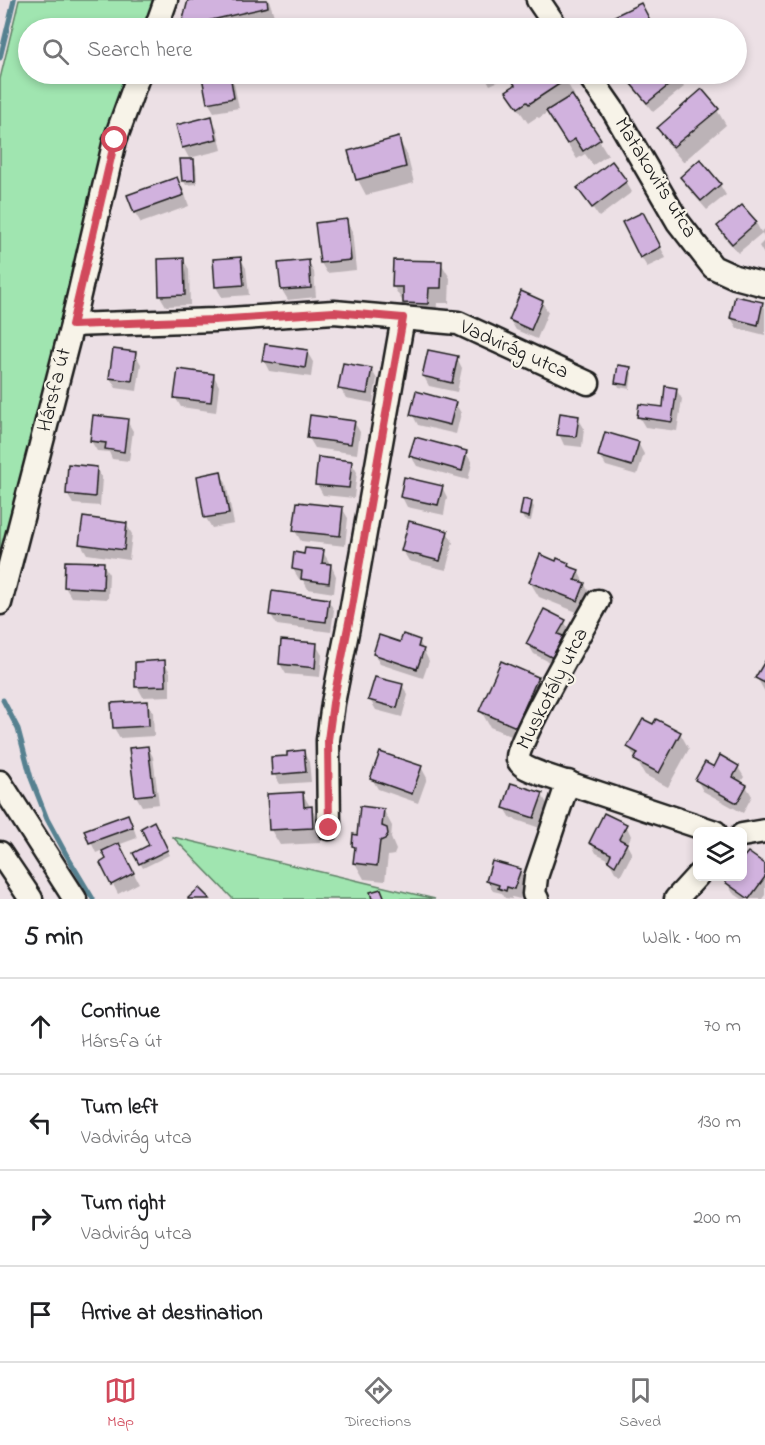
<!DOCTYPE html>
<meta charset="utf-8">
<style>
body{margin:0;font-family:"Indie Flower",sans-serif;background:#f2f2f2;color:#202124}
.controls{position:absolute;right:18px;bottom:18px;display:grid;overflow:hidden;border-radius:9px;box-shadow:0 3px 9px #0003}
.controls button{width:54px;height:54px;display:grid;place-items:center;padding:0;border:0;border-bottom:2px solid #e0e0e0;background:#fff;color:#202124;font:30px sans-serif}
.stop{position:absolute;width:18px;height:18px;margin:-14px;border:4px solid #d1495b;border-radius:50%;background:#fff}
.stop.end{background:#d1495b;border-color:#fff;box-shadow:0 2px 6px #0008}
.list{margin:0;padding:0;list-style:none}
h2{display:flex;justify-content:space-between;align-items:center;height:78px;margin:0;padding:0 24px;font-size:26px}
h2 small{font-size:20px;font-weight:400;color:#757577}
.list li{display:grid;grid-template-columns:39px 1fr auto;gap:18px;align-items:center;box-sizing:border-box;height:96px;padding:0 24px;border-top:2px solid #e0e0e0}
.list b{display:block;font-size:22px;white-space:nowrap}
.list p{margin:0;font-size:20px;white-space:nowrap;color:#757577}
.list em{font-size:20px;font-style:normal;color:#757577}
.icon{flex:none;width:33px;height:33px;fill:none;stroke:currentColor;stroke-width:2;stroke-linecap:round;stroke-linejoin:round}
.map{position:relative;flex:none;width:765px;height:899px;overflow:hidden}
.search{position:absolute;background:#fff;box-shadow:0 3px 9px #0003;left:18px;right:18px;top:18px;height:66px;display:flex;align-items:center;gap:15px;box-sizing:border-box;padding:0 21px;border-radius:33px;color:#757577;font-size:22px}
.sheet{height:462px;background:#fff}
nav{display:flex;justify-content:space-around;align-items:center;box-sizing:border-box;height:84px;border-top:2px solid #e0e0e0;background:#fff;font-size:16px;color:#757577}
nav a{display:grid;justify-items:center;gap:3px}
nav .on{color:#d1495b}
.map>svg:first-child{display:block}
</style>
<div class="map">
<svg width="765" height="899" viewBox="0 0 765 899">
<rect width="100%" height="100%" fill="#ece0e5"/>
<filter id="ink" filterUnits="userSpaceOnUse"><feTurbulence type="fractalNoise" baseFrequency=".0167" numOctaves="2"/><feDisplacementMap in="SourceGraphic" scale="12" xChannelSelector="R" yChannelSelector="G"/><feConvolveMatrix kernelMatrix="1 2 1 2 8 2 1 2 1" color-interpolation-filters="sRGB"/></filter>
<g filter="url(#ink)">
<g fill="#a0e5b0" stroke="#5e8066" stroke-width="1.5">
<path d="M19,0H161L153,28H28V74H140L0,561V79Z"/>
<path d="M173,837L435,899H233Z"/>
</g>
<g fill="#0003">
<path d="M189,0H269L276,22L265,25L267,28H184L183,27Z"/>
<path d="M646,15L653,28H596V27Z"/>
<path d="M229,74L234,84L239,108L214,112L208,102L204,78Z"/>
<path d="M484,74H515L490,85Z"/>
<path d="M522,74H562L574,95L572,97L608,155L593,165L585,154L577,159L548,112L539,118L537,117L528,123L517,107V85L513,79Z"/>
<path d="M643,74H676L684,87L653,112L639,94L633,84L644,76Z"/>
<path d="M717,110L726,125L683,162L667,143L659,128Z"/>
<path d="M211,118L217,128L222,150L189,158L183,147Z"/>
<path d="M398,139L407,154L414,183L366,195L358,180L350,152Z"/>
<path d="M193,160L196,165L197,184L186,185L183,180Z"/>
<path d="M681,177L720,185L726,195L707,210L687,187Z"/>
<path d="M177,179L183,189L189,206L141,223L135,213L129,196Z"/>
<path d="M626,182L632,192L599,217L579,188Z"/>
<path d="M742,207L756,223L761,232L765,229V238L762,233L738,253L724,237L719,227Z"/>
<path d="M346,220L352,231L356,270L327,273L321,263Z"/>
<path d="M649,224L666,258L647,267L641,257Z"/>
<path d="M765,240V256L759,246Z"/>
<path d="M240,258L246,268L249,295L222,297L216,287Z"/>
<path d="M183,259L189,269L190,305L166,306L160,296Z"/>
<path d="M308,262L314,272L316,297L288,300L282,290Z"/>
<path d="M441,263L450,278L449,303H437L436,319L413,318L393,286Z"/>
<path d="M542,302L548,312L537,339L516,330L510,320Z"/>
<path d="M762,303L765,308V335L737,328L731,318Z"/>
<path d="M307,352L313,362L311,377L269,371L264,361Z"/>
<path d="M135,354L141,364L137,391L116,388L110,378Z"/>
<path d="M457,358L462,368L457,392L429,386L423,375Z"/>
<path d="M371,369L377,379L373,403L346,398L340,388Z"/>
<path d="M630,369L632,373L630,389L619,387L617,383Z"/>
<path d="M214,376L219,386L216,412L181,407L175,397Z"/>
<path d="M676,389L682,399L677,431L645,427L639,417L664,408Z"/>
<path d="M455,403L461,413L456,434L418,425L412,414Z"/>
<path d="M578,418L584,428L582,447L564,445L559,434Z"/>
<path d="M127,421L133,431L129,461L112,459L109,452L97,451L91,441Z"/>
<path d="M354,422L360,432L357,454L315,448L309,438Z"/>
<path d="M638,443L644,454L637,475L606,466L600,456Z"/>
<path d="M466,453L472,463L468,480L417,466L411,456Z"/>
<path d="M351,462L357,472L354,498L323,495L317,484Z"/>
<path d="M96,468L102,478L100,506L73,504L67,494Z"/>
<path d="M220,473L226,483L234,524L212,528L206,518L198,477Z"/>
<path d="M442,487L447,497L444,515L407,507L402,497Z"/>
<path d="M531,502L534,507L531,521L524,520L522,515Z"/>
<path d="M342,508L348,518L345,546L301,541L295,531Z"/>
<path d="M126,524L132,534L129,560L87,554L81,544Z"/>
<path d="M447,532L453,542L446,570L409,561L403,551Z"/>
<path d="M323,552L329,562V565H331L336,576L334,593L308,589L303,580L299,579L293,569L306,555Z"/>
<path d="M66,562L103,564L109,574L108,599L71,597L65,587Z"/>
<path d="M568,564L571,569L578,571L593,600L587,616L539,597L530,582Z"/>
<path d="M328,600L334,610L331,632L277,625L271,615Z"/>
<path d="M564,621L570,631L559,667L534,654L528,644Z"/>
<path d="M419,641L429,661L423,678L380,664L374,654L401,643Z"/>
<path d="M316,645L322,655L320,677L286,674L280,664Z"/>
<path d="M164,662L170,672V696L143,697L137,686Z"/>
<path d="M765,664V692L757,678Z"/>
<path d="M537,678L546,693L525,742L490,727L481,711Z"/>
<path d="M402,685L408,695L402,717L376,710L370,700Z"/>
<path d="M147,702L153,712L154,736L120,738L114,728Z"/>
<path d="M654,726L680,733L689,749L668,787L645,775L629,747Z"/>
<path d="M148,747L153,757L159,804L142,806L136,796Z"/>
<path d="M303,752L309,762L311,782L280,784L274,774L289,757Z"/>
<path d="M421,767L427,778L418,803L378,789L372,779Z"/>
<path d="M738,767L744,777L740,783L746,786L752,796L743,813L703,791L697,780L715,769Z"/>
<path d="M302,793L320,823L321,843L280,845L271,830Z"/>
<path d="M542,795L548,805L540,828L511,818L505,808Z"/>
<path d="M384,811L392,826L391,838L396,850L394,855L388,856L385,881L364,879L355,863L356,851L353,846L358,836Z"/>
<path d="M127,816L133,826L137,838L118,845L139,883L118,894L102,863L108,860L103,850L96,853L86,831Z"/>
<path d="M626,825L631,836L627,845L632,854L621,875L615,872L609,861L610,860L596,853L591,843Z"/>
<path d="M156,828L169,855L143,868L135,854L151,846Z"/>
<path d="M765,866V895L762,899H742L733,893L727,883Z"/>
<path d="M520,871L526,881L520,899L512,897V899L505,898L502,893L493,891L487,880Z"/>
</g>
<g fill="none" stroke-linecap="round" stroke-linejoin="round">
<g stroke="#568190" stroke-width="5">
<path d="M0,58L14,0"/>
<path d="M3,700L18,729L31,778L47,819L66,854L93,899"/>
</g>
</g>
<g fill="#d1b2de" stroke="#1c1c1c" stroke-width="1.5">
<path d="M188,0H267L268,7L181,27Z"/>
<path d="M641,3L651,22L637,28H595L594,26Z"/>
<path d="M222,74H230L234,98L207,103L202,77Z"/>
<path d="M519,74H563L567,79L529,104L527,102L518,108L506,91L515,85L511,79Z"/>
<path d="M643,74H678L680,76L647,103L631,84Z"/>
<path d="M702,89L719,109L673,147L657,128Z"/>
<path d="M572,95L601,139L583,151L575,139L567,144L546,111Z"/>
<path d="M212,116L217,139L182,148L176,125Z"/>
<path d="M399,137L406,167L356,180L348,151Z"/>
<path d="M180,159H194L195,180L182,181Z"/>
<path d="M700,159L721,184L701,201L680,177Z"/>
<path d="M612,161L627,181L592,208L577,188Z"/>
<path d="M177,177L184,195L134,213L127,195Z"/>
<path d="M742,205L757,222L732,244L717,226Z"/>
<path d="M643,212L661,247L640,258L622,222Z"/>
<path d="M347,219L351,260L320,263L315,223Z"/>
<path d="M241,257L244,285L215,287L213,259Z"/>
<path d="M184,258L185,295L159,296L158,259Z"/>
<path d="M309,260L311,288L281,290L278,263Z"/>
<path d="M393,260L442,261L441,288H429L428,304L403,303V287H392Z"/>
<path d="M521,291L543,301L531,330L509,320Z"/>
<path d="M735,296L763,302L758,325L730,318Z"/>
<path d="M265,344L308,350L305,368L262,361Z"/>
<path d="M113,349L136,352L132,381L109,378Z"/>
<path d="M428,350L458,356L452,383L422,376Z"/>
<path d="M343,363L372,368L367,394L338,389Z"/>
<path d="M618,365L631,367L628,385L615,383Z"/>
<path d="M178,369L214,374L211,402L174,398Z"/>
<path d="M665,386L677,388L672,422L637,417L639,404L663,407Z"/>
<path d="M416,391L456,402L450,425L410,415Z"/>
<path d="M560,413L579,416L576,437L557,435Z"/>
<path d="M93,415L128,419L124,452L105,449L106,443L90,441Z"/>
<path d="M310,415L355,421L351,444L307,438Z"/>
<path d="M605,432L639,442L632,466L598,456Z"/>
<path d="M415,437L467,451L462,471L409,456Z"/>
<path d="M318,457L352,461L349,488L315,485Z"/>
<path d="M68,464L97,467L95,497L66,494Z"/>
<path d="M221,471L229,514L204,518L197,476Z"/>
<path d="M404,477L443,486L438,505L400,497Z"/>
<path d="M523,499L532,501L529,517L520,515Z"/>
<path d="M297,502L343,507L340,536L293,531Z"/>
<path d="M83,517L127,523L124,550L79,544Z"/>
<path d="M409,521L448,531L440,561L401,551Z"/>
<path d="M305,548L324,550L322,563L331,564L329,583L301,579L302,571L292,569L294,552L304,554Z"/>
<path d="M540,554L556,561L557,558L569,563L568,566L579,570L575,580L585,583L578,601L529,582Z"/>
<path d="M65,561L104,562L103,589L64,587Z"/>
<path d="M272,591L329,599L326,622L269,615Z"/>
<path d="M544,609L566,620L558,634L563,636L553,658L526,644Z"/>
<path d="M403,634L420,640L418,647L424,649L417,669L373,654L379,635L400,642Z"/>
<path d="M281,640L317,643L315,668L279,664Z"/>
<path d="M165,660L166,686L135,687V662Z"/>
<path d="M501,661L538,677L516,727L479,711Z"/>
<path d="M765,661V683L755,678Z"/>
<path d="M375,677L403,684L397,708L368,700Z"/>
<path d="M148,701L149,726L113,728L111,703Z"/>
<path d="M643,719L653,724L656,719L681,732L659,773L634,760L638,753L627,747Z"/>
<path d="M148,746L154,794L135,796L129,748Z"/>
<path d="M304,750L306,772L272,775L271,757L287,756V752Z"/>
<path d="M380,752L422,766L412,794L370,779Z"/>
<path d="M720,755L739,766L733,777L747,785L737,803L695,780L705,762L714,767Z"/>
<path d="M511,783L543,793L534,818L503,808Z"/>
<path d="M303,792L304,807L312,806L313,828L269,830L267,794Z"/>
<path d="M360,806L384,809L382,826L387,828L388,834L385,839L380,841L377,866L353,863L355,847L352,846L353,834L357,835Z"/>
<path d="M604,813L627,824L619,839L627,843L615,866L608,861L611,854L589,843Z"/>
<path d="M128,814L133,827L89,843L84,830Z"/>
<path d="M154,821L168,850L139,864L133,853L149,845L141,828Z"/>
<path d="M119,843L134,873L111,885L100,863L106,859L102,851Z"/>
<path d="M748,852L765,864V877L749,899L725,882L730,876H742V859Z"/>
<path d="M492,861L521,869L514,889L507,887L506,891L498,888L499,885L486,881Z"/>
<path d="M199,888L210,899H188V898Z"/>
<path d="M381,889L385,899H372L370,892Z"/>
</g>
<g fill="none" stroke-linecap="round" stroke-linejoin="round">
<g stroke="#1c1c1c" stroke-width="27">
<g id="minor">
<path d="M538,0L557,28"/>
<path d="M156,28L166,0"/>
<path d="M588,74L613,110L678,222L713,267L735,277L765,285"/>
<path d="M72,325L214,320L334,312L458,323L588,383"/>
<path d="M598,601C587,621 514,747 518,759C521,768 533,770 541,774L715,832"/>
<path d="M0,603L72,325L115,140L139,74"/>
<path d="M0,782L75,899"/>
<path d="M329,828L328,740L333,703L351,612L403,318"/>
<path d="M742,835L765,831"/>
<path d="M0,853L31,899"/>
<path d="M537,899L534,894L536,877L568,782"/>
<path d="M676,899L698,875"/>
</g>
</g>
<use href="#minor" stroke="#f7f3e8" stroke-width="22"/>
</g>
</g>
<g fill="none" stroke-linecap="round" stroke-linejoin="round" filter="url(#ink)">
<path stroke="#d1495b" stroke-width="8" d="M115,140L72,325L214,320L334,312L403,318L351,612L333,703L328,740L329,828"/>
</g>
<g text-anchor="middle" dominant-baseline="central" stroke-width="4.5" stroke-linejoin="round" paint-order="stroke">
<g font-size="21" fill="#1c1c1c" stroke="#f7f3e8">
<text transform="translate(655 178) rotate(58)">Matakovits utca</text>
<text transform="translate(514 350) rotate(24)">Vadvirág utca</text>
<text transform="translate(55 390) rotate(-76)">Hársfa út</text>
<text transform="translate(553 689) rotate(-63)">Muskotály utca</text>
</g>
</g>
</svg>
<div class="controls">
<button><svg class="icon" aria-label="layers" viewBox="0 0 24 24"><path d="M12 4l9 5-9 5-9-5zM3 14l9 5 9-5"/></svg></button>
</div>
<div class="stop" style="left:115px;top:140px"></div>
<div class="stop end" style="left:329px;top:828px"></div>
<div class="search"><svg class="icon" aria-label="search" viewBox="0 0 24 24"><circle cx="10" cy="10" r="6"/><path d="M15 15l6 6"/></svg>Search here</div>
</div>
<section class="sheet">
<h2>5 min<small>Walk · 400 m</small></h2>
<ul class="list">
<li><svg class="icon" aria-label="ahead" viewBox="0 0 24 24"><path d="M12 20V5M6 11l6-6 6 6"/></svg><div><b>Continue</b><p>Hársfa út</p></div><em>70 m</em></li>
<li><svg class="icon" aria-label="left" viewBox="0 0 24 24"><path d="M17 20v-9H6M10 6l-5 5 5 5"/></svg><div><b>Turn left</b><p>Vadvirág utca</p></div><em>130 m</em></li>
<li><svg class="icon" aria-label="right" viewBox="0 0 24 24"><path d="M7 20v-9h11M14 6l5 5-5 5"/></svg><div><b>Turn right</b><p>Vadvirág utca</p></div><em>200 m</em></li>
<li><svg class="icon" aria-label="arrive" viewBox="0 0 24 24"><path d="M6 21V4h12l-3 4 3 4H6"/></svg><div><b>Arrive at destination</b></div></li>
</ul>
</section>
<nav>
<a class="on"><svg class="icon" aria-label="map" viewBox="0 0 24 24"><path d="M3 6l6-2 6 2 6-2v14l-6 2-6-2-6 2zM9 4v14M15 6v14"/></svg>Map</a>
<a><svg class="icon" aria-label="directions" viewBox="0 0 24 24"><path d="M12 3l9 9-9 9-9-9zM9 14v-3h6M13 9l2 2-2 2"/></svg>Directions</a>
<a><svg class="icon" aria-label="saved" viewBox="0 0 24 24"><path d="M7 4h10v16l-5-4-5 4z"/></svg>Saved</a>
</nav>
